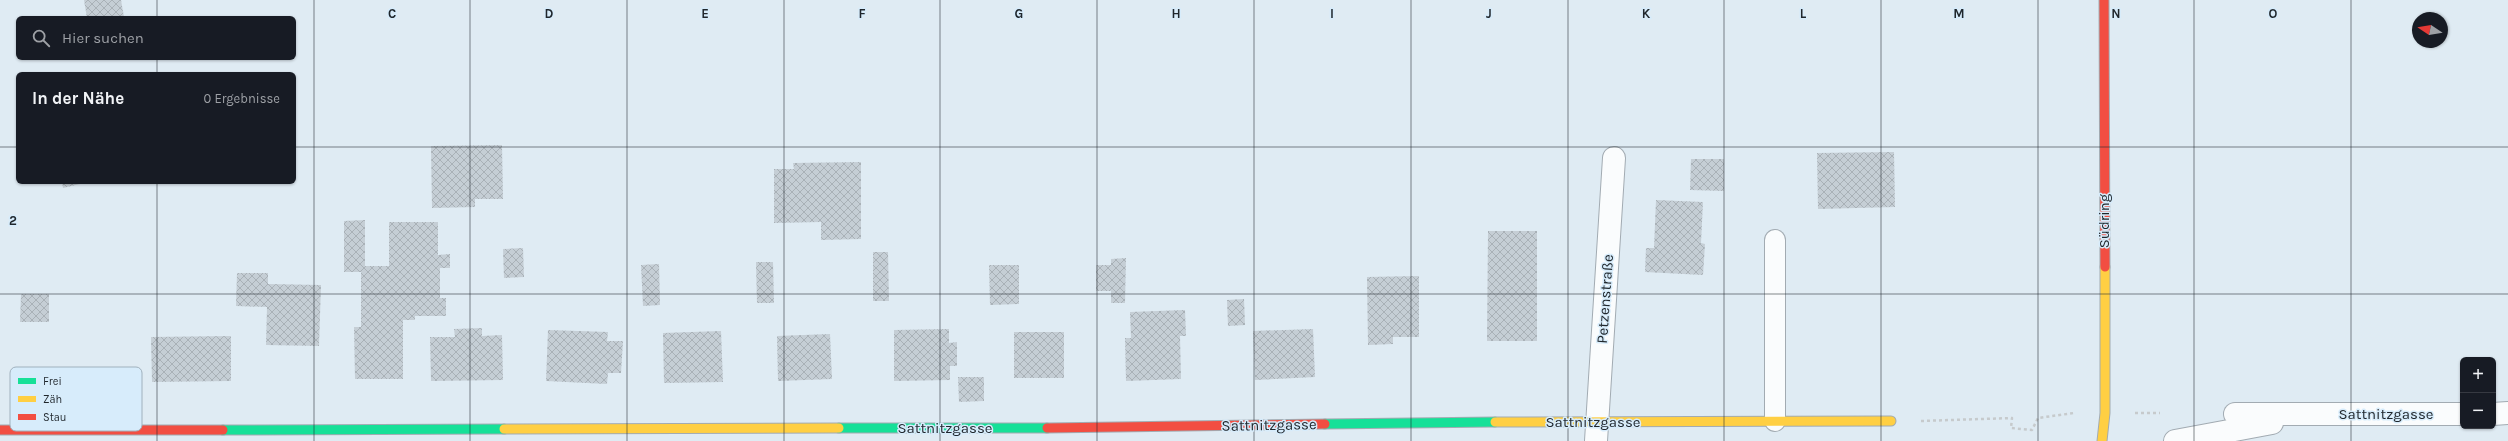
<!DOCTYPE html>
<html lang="de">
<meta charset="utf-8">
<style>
body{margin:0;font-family:Karla,sans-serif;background:#20242c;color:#f1f3f6}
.controls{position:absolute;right:12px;bottom:12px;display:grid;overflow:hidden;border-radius:6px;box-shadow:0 1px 3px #0004}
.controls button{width:36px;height:36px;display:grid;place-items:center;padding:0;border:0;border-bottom:1px solid #363941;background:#171b24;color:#f1f3f6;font:20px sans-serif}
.compass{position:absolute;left:2412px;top:12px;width:36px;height:36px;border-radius:50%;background:#171b24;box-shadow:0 1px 3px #0004;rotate:282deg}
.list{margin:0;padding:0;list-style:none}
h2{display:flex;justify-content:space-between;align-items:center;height:52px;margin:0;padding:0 16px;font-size:17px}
h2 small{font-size:13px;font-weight:400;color:#9ea1a6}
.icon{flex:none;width:22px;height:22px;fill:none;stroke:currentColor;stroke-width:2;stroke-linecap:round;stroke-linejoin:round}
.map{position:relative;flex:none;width:2508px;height:441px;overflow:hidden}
.search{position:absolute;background:#171b24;box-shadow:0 1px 3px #0004;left:16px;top:16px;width:280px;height:44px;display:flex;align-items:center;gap:10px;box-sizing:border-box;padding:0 14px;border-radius:6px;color:#9ea1a6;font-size:15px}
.panel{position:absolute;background:#171b24;box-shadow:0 1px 3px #0004;left:16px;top:72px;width:280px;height:112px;border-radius:6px}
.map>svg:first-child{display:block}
</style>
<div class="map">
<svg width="2508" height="441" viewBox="0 0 2508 441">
<defs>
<pattern id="building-cross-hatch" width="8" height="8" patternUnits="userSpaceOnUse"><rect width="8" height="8" fill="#c5ced5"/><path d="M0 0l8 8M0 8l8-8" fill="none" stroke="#a9b1b7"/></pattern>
</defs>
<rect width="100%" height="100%" fill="#dfebf3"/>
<g fill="url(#building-cross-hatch)">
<path d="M84,0H121L124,17L87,18Z"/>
<path d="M502,145L503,199H475V207L432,208L431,146Z"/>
<path d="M1894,152L1895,207L1818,209L1817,153Z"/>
<path d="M1691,159H1724V191L1690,190Z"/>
<path d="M861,162V239L821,240V222L774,223V169H794L793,163Z"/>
<path d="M62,182H84V183L63,188Z"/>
<path d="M1656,200L1703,202L1701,243L1705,244L1703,275L1645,272L1646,248H1654Z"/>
<path d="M365,220V266H389V222H438V255L450,254V268H440V298H446V316H415V320H403V379H355L354,327H361V272H344V221Z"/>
<path d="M1488,231H1537V341H1487Z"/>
<path d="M523,248L524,277L504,278L503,249Z"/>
<path d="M873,252H888L889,301H873Z"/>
<path d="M1126,258L1125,303H1111V291H1096V265H1111V259Z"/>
<path d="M756,262H773L774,303H757Z"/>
<path d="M659,264L660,305L643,306L641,265Z"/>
<path d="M989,265H1019V304L990,305Z"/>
<path d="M237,273H268V284L321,285L319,346L266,345L267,307L236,306Z"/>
<path d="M1419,276V337H1393V344L1368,345L1367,277Z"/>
<path d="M21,294H49V322H20Z"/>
<path d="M1244,299L1245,325L1228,326L1227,300Z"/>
<path d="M1185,310L1186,336H1180L1181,379L1126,381L1125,338H1131L1130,312Z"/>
<path d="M482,328V336L502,335L503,380L431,381L430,337H455L454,329Z"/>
<path d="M949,329V343L957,342V366H950V380L894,381V330Z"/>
<path d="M1313,329L1315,377L1255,380L1253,331Z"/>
<path d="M548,330L608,332L607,341H623L621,373H608L607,384L546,381Z"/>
<path d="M721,331L723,382L664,383L663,333Z"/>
<rect x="1014" y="332" width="50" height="46"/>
<path d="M830,334L832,379L778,381L777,336Z"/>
<path d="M231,336V381L152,382L151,337Z"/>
<path d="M958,377H984V401L959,402Z"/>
</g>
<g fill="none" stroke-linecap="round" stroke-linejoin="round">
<g stroke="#a2abb2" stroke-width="22">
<path id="lane" d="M1775,421V240"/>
</g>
<g stroke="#a2abb2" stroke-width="24">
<g id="street">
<path d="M2235,414H2463"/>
<path d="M2493,414L2508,413"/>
<path d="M1596,441L1614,158"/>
<path d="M2175,441L2272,423"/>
</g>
</g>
<g stroke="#a2abb2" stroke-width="11">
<g id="fast">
<path d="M1325,424L1495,422"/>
<path d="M839,428H1047"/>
<path d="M223,430L504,429"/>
</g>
</g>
<g stroke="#a2abb2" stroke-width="11">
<g id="slow">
<path d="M1495,422L1891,421"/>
<path d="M504,429L839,428"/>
<path d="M2102,441L2105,413V267"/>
</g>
</g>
<g stroke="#a2abb2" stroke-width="11">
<g id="jam">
<path d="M2104,0L2105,267"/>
<path d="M1047,428L1325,424"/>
<path d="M0,430H223"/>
</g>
</g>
<g stroke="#c6cacc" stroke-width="2.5" stroke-dasharray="3 3" stroke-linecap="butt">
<path d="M2135,413H2160"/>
<path d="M1921,421L2012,418L2011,428L2032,430L2038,418L2074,413"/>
</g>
<use href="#lane" stroke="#fafcfd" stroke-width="20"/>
<use href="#street" stroke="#fafcfd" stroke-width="22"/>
<use href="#fast" stroke="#16e098" stroke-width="9"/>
<use href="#slow" stroke="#ffcf43" stroke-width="9"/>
<use href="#jam" stroke="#f24e42" stroke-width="9"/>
</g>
<path fill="none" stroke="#1f262c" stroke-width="1" stroke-opacity="0.55" d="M157,0V18M314,0V441M470,0V441M627,0V441M784,0V441M940,0V441M1097,0V441M1254,0V441M1411,0V441M1568,0V441M1724,0V441M1881,0V441M2038,0V441M2194,0V441M2351,0V441M157,58V74M0,147H18M294,147H2508M157,182V441M0,294H2508"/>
<g text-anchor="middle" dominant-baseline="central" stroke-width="3" stroke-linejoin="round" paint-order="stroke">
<g font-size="15" fill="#1f262c" stroke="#d7ecfb">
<text transform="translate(2104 221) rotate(-90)">Südring</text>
<text transform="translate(1605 299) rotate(-86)">Petzenstraße</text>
<text x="2386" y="414">Sattnitzgasse</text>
<text x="1593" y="422">Sattnitzgasse</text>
<text transform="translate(1269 425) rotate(-1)">Sattnitzgasse</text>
<text x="945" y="428">Sattnitzgasse</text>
</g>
</g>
<rect x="10" y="367" width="132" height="64" rx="6" fill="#d7ecfb" stroke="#a0b1bd" stroke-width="1"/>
<rect x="18" y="378" width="18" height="6" fill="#16e098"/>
<rect x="18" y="396" width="18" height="6" fill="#ffcf43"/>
<rect x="18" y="414" width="18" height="6" fill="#f24e42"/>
<g font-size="11" fill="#1f262c">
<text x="43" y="385">Frei</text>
<text x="43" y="403">Zäh</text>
<text x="43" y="421">Stau</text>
</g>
<g font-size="13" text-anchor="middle" font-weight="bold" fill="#1f262c" stroke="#d7ecfb" stroke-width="3" stroke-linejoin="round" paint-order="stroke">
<text x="392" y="18">C</text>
<text x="549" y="18">D</text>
<text x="705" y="18">E</text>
<text x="862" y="18">F</text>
<text x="1019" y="18">G</text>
<text x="1176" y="18">H</text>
<text x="1332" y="18">I</text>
<text x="1489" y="18">J</text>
<text x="1646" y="18">K</text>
<text x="1803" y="18">L</text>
<text x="1959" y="18">M</text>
<text x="2116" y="18">N</text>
<text x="2273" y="18">O</text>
<text x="13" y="225">2</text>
</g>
</svg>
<div class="controls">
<button>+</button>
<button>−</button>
</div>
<svg class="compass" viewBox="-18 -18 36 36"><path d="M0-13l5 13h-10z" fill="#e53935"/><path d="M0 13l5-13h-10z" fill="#9ea1a6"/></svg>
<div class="search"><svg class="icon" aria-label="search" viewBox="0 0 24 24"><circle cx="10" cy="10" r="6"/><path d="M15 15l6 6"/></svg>Hier suchen</div>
<section class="panel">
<h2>In der Nähe<small>0 Ergebnisse</small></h2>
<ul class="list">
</ul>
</section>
</div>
